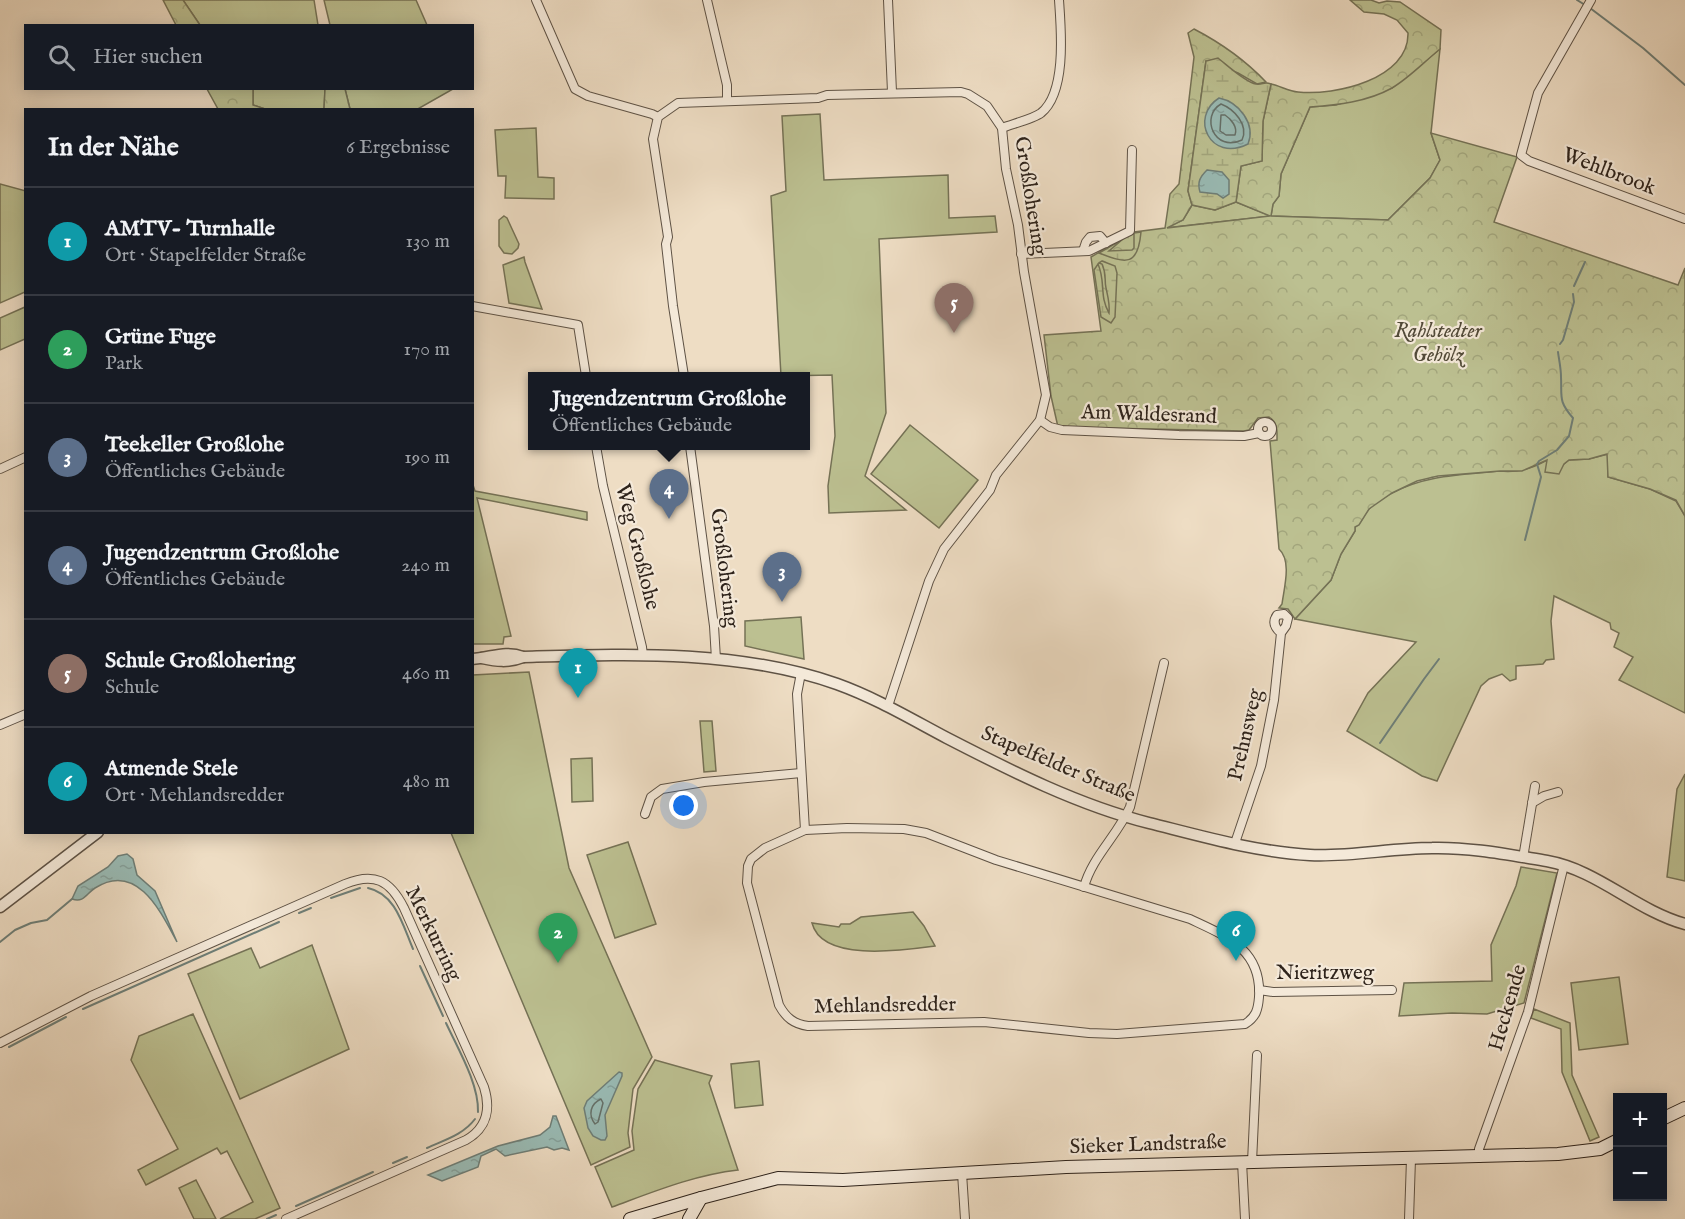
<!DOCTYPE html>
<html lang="de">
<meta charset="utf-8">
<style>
body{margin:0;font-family:"IM FELL English",serif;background:#242831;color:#f1f3f6}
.controls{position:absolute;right:18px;bottom:18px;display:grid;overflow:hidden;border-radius:0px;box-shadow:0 3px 15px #0003}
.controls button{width:54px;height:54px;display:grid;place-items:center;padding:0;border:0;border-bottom:2px solid #363941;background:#171b24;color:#f1f3f6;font:30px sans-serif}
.you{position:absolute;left:684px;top:806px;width:21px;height:21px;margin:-15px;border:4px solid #fff;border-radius:50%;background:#1a73e8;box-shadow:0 0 0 9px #1a73e833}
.badge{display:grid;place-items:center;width:39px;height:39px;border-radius:50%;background:#c59692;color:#fff;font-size:20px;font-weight:700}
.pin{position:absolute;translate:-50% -50px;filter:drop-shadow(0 2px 3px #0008)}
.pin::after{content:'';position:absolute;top:32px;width:21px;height:18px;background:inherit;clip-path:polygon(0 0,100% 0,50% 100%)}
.popup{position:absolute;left:528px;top:372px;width:282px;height:78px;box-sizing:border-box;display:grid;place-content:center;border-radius:0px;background:#171b24;filter:drop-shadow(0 2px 4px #0005);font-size:20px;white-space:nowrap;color:#9ea1a6}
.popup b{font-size:22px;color:#f1f3f6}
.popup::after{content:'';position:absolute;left:50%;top:100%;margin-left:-12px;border:12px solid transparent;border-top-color:#171b24}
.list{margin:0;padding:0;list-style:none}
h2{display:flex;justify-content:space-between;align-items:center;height:78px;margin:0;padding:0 24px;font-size:26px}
h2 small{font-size:20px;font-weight:400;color:#9ea1a6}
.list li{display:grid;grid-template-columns:39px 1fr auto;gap:18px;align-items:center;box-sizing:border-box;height:108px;padding:0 24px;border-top:2px solid #363941}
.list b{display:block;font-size:22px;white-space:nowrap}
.list p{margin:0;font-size:20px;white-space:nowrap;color:#9ea1a6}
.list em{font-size:20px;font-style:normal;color:#9ea1a6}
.icon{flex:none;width:33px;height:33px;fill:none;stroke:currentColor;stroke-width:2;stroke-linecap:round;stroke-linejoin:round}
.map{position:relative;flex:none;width:1685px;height:1219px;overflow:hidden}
.search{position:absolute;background:#171b24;box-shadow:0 3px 15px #0003;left:24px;top:24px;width:450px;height:66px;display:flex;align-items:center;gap:15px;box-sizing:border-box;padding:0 21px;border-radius:0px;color:#9ea1a6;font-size:22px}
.panel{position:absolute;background:#171b24;box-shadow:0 3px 15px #0003;left:24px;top:108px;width:450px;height:726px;border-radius:0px}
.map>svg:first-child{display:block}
</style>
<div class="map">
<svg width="1685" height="1219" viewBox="0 0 1685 1219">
<defs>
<pattern id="forest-crowns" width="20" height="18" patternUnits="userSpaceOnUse" patternTransform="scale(1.5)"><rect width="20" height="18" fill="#bcc091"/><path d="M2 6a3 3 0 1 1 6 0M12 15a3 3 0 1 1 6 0" fill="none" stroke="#a2a57c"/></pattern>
<pattern id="wetland-marsh" width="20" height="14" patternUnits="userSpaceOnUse" patternTransform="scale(1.5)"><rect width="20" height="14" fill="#bcc091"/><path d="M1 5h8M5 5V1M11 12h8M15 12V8" fill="none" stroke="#a2a57c"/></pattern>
<pattern id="water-ripples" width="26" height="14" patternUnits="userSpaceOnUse" patternTransform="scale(1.5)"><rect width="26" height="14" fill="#99bbb5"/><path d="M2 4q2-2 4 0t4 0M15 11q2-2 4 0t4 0" fill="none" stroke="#84a09b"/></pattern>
</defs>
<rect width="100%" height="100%" fill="#eeddc4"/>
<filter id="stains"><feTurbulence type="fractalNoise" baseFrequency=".00333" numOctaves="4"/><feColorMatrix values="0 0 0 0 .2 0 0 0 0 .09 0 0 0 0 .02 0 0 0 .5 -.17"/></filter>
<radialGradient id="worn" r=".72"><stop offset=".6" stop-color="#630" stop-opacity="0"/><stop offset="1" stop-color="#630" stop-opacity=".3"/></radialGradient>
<g fill="#bcc091" stroke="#757256" stroke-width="1.5">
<path d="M183,0H314L318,25H200Z"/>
<path d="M324,0H416L427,25H330Z"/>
<path d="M1440,49L1431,133L1440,160L1430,178L1388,220L1271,216L1165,228L1183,220L1192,205L1215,210L1236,202L1271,216L1273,204L1279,196L1281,174L1310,107L1336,105L1392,88Z"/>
<path d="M253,89H325L324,109H265L253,105Z"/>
<path d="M345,89H453L416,110L350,109Z"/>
<path d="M820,114L824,180L948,175L949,218L995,216L997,232L879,239L886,413L865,476L906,510L829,513L828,486L835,436L832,375L781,376L771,196L786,191L782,116Z"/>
<path d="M536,128L538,177L554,178V199L505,198L506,176H498L495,130Z"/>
<path d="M0,184L26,191L25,292L0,303Z"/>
<path d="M504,216L507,218L519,244L518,248L512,254L504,253L499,246V220Z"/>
<path d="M524,257L525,262L542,309L509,303L503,265Z"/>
<path d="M25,307V339L0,350V318Z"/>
<path d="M910,425L978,480L939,528L871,474Z"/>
<path d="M1608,454V477L1650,489L1676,501L1685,516V713L1619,680L1633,657L1614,647L1619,633L1611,629L1610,623L1554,596L1551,621L1554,659L1546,660L1543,664L1516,666V679L1510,681L1502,674L1489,679L1481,686L1437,781L1422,776L1347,731L1368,693L1416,642L1295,619L1331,580L1341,554L1355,531V527C1362,523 1363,515 1369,509C1374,503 1385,497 1392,493C1426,475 1461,475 1500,471C1516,473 1533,468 1547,460L1564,464L1569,460L1589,459Z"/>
<path d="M472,482L475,491L587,512V520L477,498L511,636L504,637L503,644H473Z"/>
<path d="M801,617L804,659L745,646V621Z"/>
<path d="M529,672L569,868L652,1057L633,1089L628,1133L630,1147L591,1165L451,833L472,832L473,675Z"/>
<path d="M700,721H712L716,771L704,772Z"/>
<path d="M592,758L593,801L572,802L571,759Z"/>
<path d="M1685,774V881L1667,877L1677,789Z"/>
<path d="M628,842L656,924L615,938L587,855Z"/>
<path d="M1521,867L1557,873L1524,1003L1487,1014L1452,1013L1399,1016L1404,983L1492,981L1491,945L1516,886Z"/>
<path d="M913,912L924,926L935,946C905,950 822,963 812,923L839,927L841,924H850L861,917Z"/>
<path d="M312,945L349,1049L240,1099L188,974L251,948L260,968Z"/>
<path d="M1619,977L1628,1044L1579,1050L1571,983Z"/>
<path d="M1534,1009L1570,1023L1572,1075L1599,1137L1590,1141L1562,1072L1561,1029L1531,1018Z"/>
<path d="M193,1014L280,1208L255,1219H220L253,1202L227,1151L221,1154L217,1148L146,1185L138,1170L178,1149L131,1060L139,1036Z"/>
<path d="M655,1060L712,1076L709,1083L738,1170C694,1175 653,1192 612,1207L595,1167L634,1150L632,1131L638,1089Z"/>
<path d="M759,1061L763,1105L735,1108L731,1064Z"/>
<path d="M196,1180L216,1219H194L179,1188Z"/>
</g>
<g fill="url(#forest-crowns)" stroke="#757256" stroke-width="1.5">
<path d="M163,0H183L200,25H176Z"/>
<path d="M1350,0H1371L1379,3L1387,1L1400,2L1441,30L1440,49C1424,62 1409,78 1392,88C1367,102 1337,105 1310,107L1281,174L1279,196L1273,204L1271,216L1388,220L1430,178L1440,160L1431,133L1517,157L1494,222L1678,285L1685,268V516L1676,500L1650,489L1608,477L1607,454L1589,459L1569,460L1564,464L1559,474L1545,472L1547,460L1522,471H1500L1438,476L1417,481L1392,493L1369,509L1359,525L1355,527V531L1341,554L1331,580L1295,619L1288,609L1279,608L1282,604C1284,588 1292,561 1279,549L1270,441L1277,440C1277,430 1278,423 1269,417L1258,418L1249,430L1244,431L1058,427L1051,396L1044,335L1101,331L1091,257L1134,232L1165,228L1170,194L1179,184L1194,57L1188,33L1194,29C1221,43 1246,61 1266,82L1257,84L1238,73L1206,61L1188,191L1192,205L1183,220L1167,228L1270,216L1236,202L1241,166L1262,161L1263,121L1271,84C1280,86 1289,91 1298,92C1335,96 1409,79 1408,33L1397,20L1384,14L1364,12Z"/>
<path d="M207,89H253V105L265,109H218Z"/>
<path d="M325,89H345L350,109H324Z"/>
</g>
<g fill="url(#wetland-marsh)" stroke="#757256" stroke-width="1.5">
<path d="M1218,58C1227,65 1245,82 1256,84C1263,85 1264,81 1271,84L1263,121L1262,161L1241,166L1236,202L1215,210L1192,205L1188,191L1206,61Z"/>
<path d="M1141,232C1138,266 1127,264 1099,253L1123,239L1109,251L1132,250L1134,248V233Z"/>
<path d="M1102,261L1115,266L1117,273L1115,317L1111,323L1101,317L1094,270L1098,264C1106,282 1099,296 1109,313C1110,304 1108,297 1106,288C1104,279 1107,275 1102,264L1099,263Z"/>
</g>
<g fill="url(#water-ripples)" stroke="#6e7e77" stroke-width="1.5">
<path d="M1219,98C1239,102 1256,124 1248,144C1210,163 1189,117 1219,98Z"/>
<path d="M1207,170L1222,172L1229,180V194L1223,198L1217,194L1200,192C1197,182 1200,177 1207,170Z"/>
<path d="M127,854L133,859L137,875L155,891L177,942C161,912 137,861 95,888C86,894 84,903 72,899L78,886L108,867L118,856Z"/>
<path d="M619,1072L622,1073V1076L605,1115L607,1136L605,1140H601L593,1136L588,1128L584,1108L587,1101Z"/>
<path d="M553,1116H556L569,1150L562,1148L554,1150L547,1147L505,1156L496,1149L481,1156L478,1167L442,1181L428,1175L498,1146L540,1135L550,1127Z"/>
</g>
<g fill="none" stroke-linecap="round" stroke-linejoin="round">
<g stroke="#646f68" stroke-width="1.5">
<path d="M1221,104C1234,109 1249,125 1242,140C1214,153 1200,116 1221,104Z"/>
<path d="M1221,115H1225C1231,119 1238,127 1235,135H1226L1220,131Z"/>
<path d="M601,1099L603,1103L598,1122L595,1124C588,1115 590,1104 601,1099Z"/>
</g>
<g stroke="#6e7e77" stroke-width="2">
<path d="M1577,0L1585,5"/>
<path d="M1590,8L1643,48L1685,85"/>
<path d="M1574,286L1585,262"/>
<path d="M1560,344L1563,340L1574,302L1573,294"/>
<path d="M1525,540L1541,477L1537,464L1539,461L1557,450L1569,436L1573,418C1558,401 1562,397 1561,377C1561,368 1559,360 1558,352"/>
<path d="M1380,743L1424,679L1439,659"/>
<path d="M368,888C396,894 403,926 413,949"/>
<path d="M331,898L360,888"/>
<path d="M299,913L311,908"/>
<path d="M0,942L15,930L31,923L47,920L72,899"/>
<path d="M420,966L443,1016"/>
<path d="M83,1009L279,922"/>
<path d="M446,1023C458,1049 479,1084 478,1112"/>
<path d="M9,1047L66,1017"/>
<path d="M427,1148C444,1140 463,1135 475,1119"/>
<path d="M393,1163L407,1157"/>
<path d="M296,1206L373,1172"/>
<path d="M267,1219L276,1215"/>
</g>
<g stroke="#5e5245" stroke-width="10">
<g id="minor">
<path d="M536,0L575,89L588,96L652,114L658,117"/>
<path d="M707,0L727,85V101"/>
<path d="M888,0L892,92"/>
<path d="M1591,0L1538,93L1521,155L1529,161L1685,219"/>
<path d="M1002,128C1012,124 1033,119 1041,113C1067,92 1061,29 1059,0"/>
<path d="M1083,251L1086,242L1090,237L1100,236L1106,243"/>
<path d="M1021,254L1089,251L1130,231L1132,150"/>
<path d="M472,306L578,325L586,376"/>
<path d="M684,376L673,306L666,244L668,237L653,139L658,117L678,103L818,98L827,95L961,92L968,94L987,106L1002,128L1006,169L1018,225L1024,272L1046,395L1040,420L996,475L990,490L944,549L929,581L888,706"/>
<path d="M1040,420L1050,427L1062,430L1179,435L1244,436L1259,433"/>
<circle cx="1265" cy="429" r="7"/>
<path d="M596,446L603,486L642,647L643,656"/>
<path d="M690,446L714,626L716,659"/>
<path d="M0,469L26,457"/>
<path d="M801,673L797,694L805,830"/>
<path d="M0,725L26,714"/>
<path d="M1532,803L1544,796L1558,792"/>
<path d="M645,814L651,797L662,789L704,782L801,773"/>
<path d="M847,828L904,829L926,833L996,860L1190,919C1226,936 1262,949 1259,997C1258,1010 1256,1017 1245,1024L1117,1034L1089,1033L984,1022L808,1026C794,1024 786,1018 779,1005L747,883L748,866L751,859L765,848L805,830Z"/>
<path d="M1235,843L1261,766L1274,700L1281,633L1286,626L1288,618L1284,614L1277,615C1272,622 1275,628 1281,633"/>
<path d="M1523,858L1535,786"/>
<path d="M1084,887C1092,857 1117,836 1130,807L1164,663"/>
<path d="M1259,990L1273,992L1392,990"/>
<path d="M0,1043L91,996L345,884C374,872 390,880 404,908L484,1087C491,1109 487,1128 466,1140L286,1219"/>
<path d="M1479,1158V1149L1528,1012L1564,865"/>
<path d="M1242,1162L1245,1219"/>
<path d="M1252,1162L1257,1055"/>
<path d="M962,1173L965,1219"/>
<path d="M1409,1219L1411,1159"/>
</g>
</g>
<g stroke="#5e5245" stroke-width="13">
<g id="tertiary">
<path d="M482,658C496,661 508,663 523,657C627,654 737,649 837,684C876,698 911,719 947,738C1011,771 1078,805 1149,823C1201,836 1256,852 1310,855C1351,857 1391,848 1432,848C1470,847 1510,855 1547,861C1598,870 1635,910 1685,924"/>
<path d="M472,659C491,658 505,650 523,657"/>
<path d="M0,907L98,832"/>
</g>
</g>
<g stroke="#2e231b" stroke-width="14">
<g id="secondary">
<path d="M1662,1119L1685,1108"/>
<path d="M630,1219L701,1198L778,1178L843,1180L1066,1167L1558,1154L1600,1149L1618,1140"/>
<path d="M689,1219L701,1198"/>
</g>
</g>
<use href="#minor" stroke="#f4e9d9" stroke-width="8"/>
<use href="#tertiary" stroke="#f4e9d9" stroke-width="10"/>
<use href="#secondary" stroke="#f4e9d9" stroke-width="12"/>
</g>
<g text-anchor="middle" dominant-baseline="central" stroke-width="4.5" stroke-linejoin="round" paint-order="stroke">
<g font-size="21" fill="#2e231b" stroke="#f4e9d9">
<text transform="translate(1609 172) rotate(21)">Wehlbrook</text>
<text transform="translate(1030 196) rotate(81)">Großlohering</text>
<text transform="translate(1149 415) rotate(2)">Am Waldesrand</text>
<text transform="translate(637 547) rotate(76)">Weg Großlohe</text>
<text transform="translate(724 568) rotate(83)">Großlohering</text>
<text transform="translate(1246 735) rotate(-77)">Prehnsweg</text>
<text transform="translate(1058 765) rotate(23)">Stapelfelder Straße</text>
<text transform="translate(433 934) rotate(64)">Merkurring</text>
<text x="1325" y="973">Nieritzweg</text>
<text transform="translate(885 1006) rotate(-1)">Mehlandsredder</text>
<text transform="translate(1508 1008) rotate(-74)">Heckende</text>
<text transform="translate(1148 1145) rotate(-2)">Sieker Landstraße</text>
</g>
<g font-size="21" font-style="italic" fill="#524a38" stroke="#f4e9d9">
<text x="1438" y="331">Rahlstedter<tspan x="1438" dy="24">Gehölz</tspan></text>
</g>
</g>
<rect width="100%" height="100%" filter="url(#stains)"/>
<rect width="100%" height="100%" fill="url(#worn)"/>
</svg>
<div class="controls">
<button>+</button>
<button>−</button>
</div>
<div class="you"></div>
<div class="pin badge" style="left:578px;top:698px;background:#0f9aa8">1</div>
<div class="pin badge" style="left:558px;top:963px;background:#2e9e5b">2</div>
<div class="pin badge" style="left:782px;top:602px;background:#5c6f8a">3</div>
<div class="pin badge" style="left:669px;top:519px;background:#5c6f8a">4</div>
<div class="popup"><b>Jugendzentrum Großlohe</b>Öffentliches Gebäude</div>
<div class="pin badge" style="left:954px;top:333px;background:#8d6e63">5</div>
<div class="pin badge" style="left:1236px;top:961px;background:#0f9aa8">6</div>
<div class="search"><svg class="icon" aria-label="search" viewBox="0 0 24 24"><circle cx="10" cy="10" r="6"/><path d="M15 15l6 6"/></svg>Hier suchen</div>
<section class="panel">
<h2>In der Nähe<small>6 Ergebnisse</small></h2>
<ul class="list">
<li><span class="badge" style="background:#0f9aa8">1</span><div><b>AMTV- Turnhalle</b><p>Ort · Stapelfelder Straße</p></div><em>130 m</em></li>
<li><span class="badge" style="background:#2e9e5b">2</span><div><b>Grüne Fuge</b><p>Park</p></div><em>170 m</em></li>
<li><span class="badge" style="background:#5c6f8a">3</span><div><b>Teekeller Großlohe</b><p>Öffentliches Gebäude</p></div><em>190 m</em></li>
<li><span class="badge" style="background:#5c6f8a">4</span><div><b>Jugendzentrum Großlohe</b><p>Öffentliches Gebäude</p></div><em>240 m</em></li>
<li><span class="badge" style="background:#8d6e63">5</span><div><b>Schule Großlohering</b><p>Schule</p></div><em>460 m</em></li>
<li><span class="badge" style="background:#0f9aa8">6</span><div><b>Atmende Stele</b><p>Ort · Mehlandsredder</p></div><em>480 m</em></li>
</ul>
</section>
</div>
